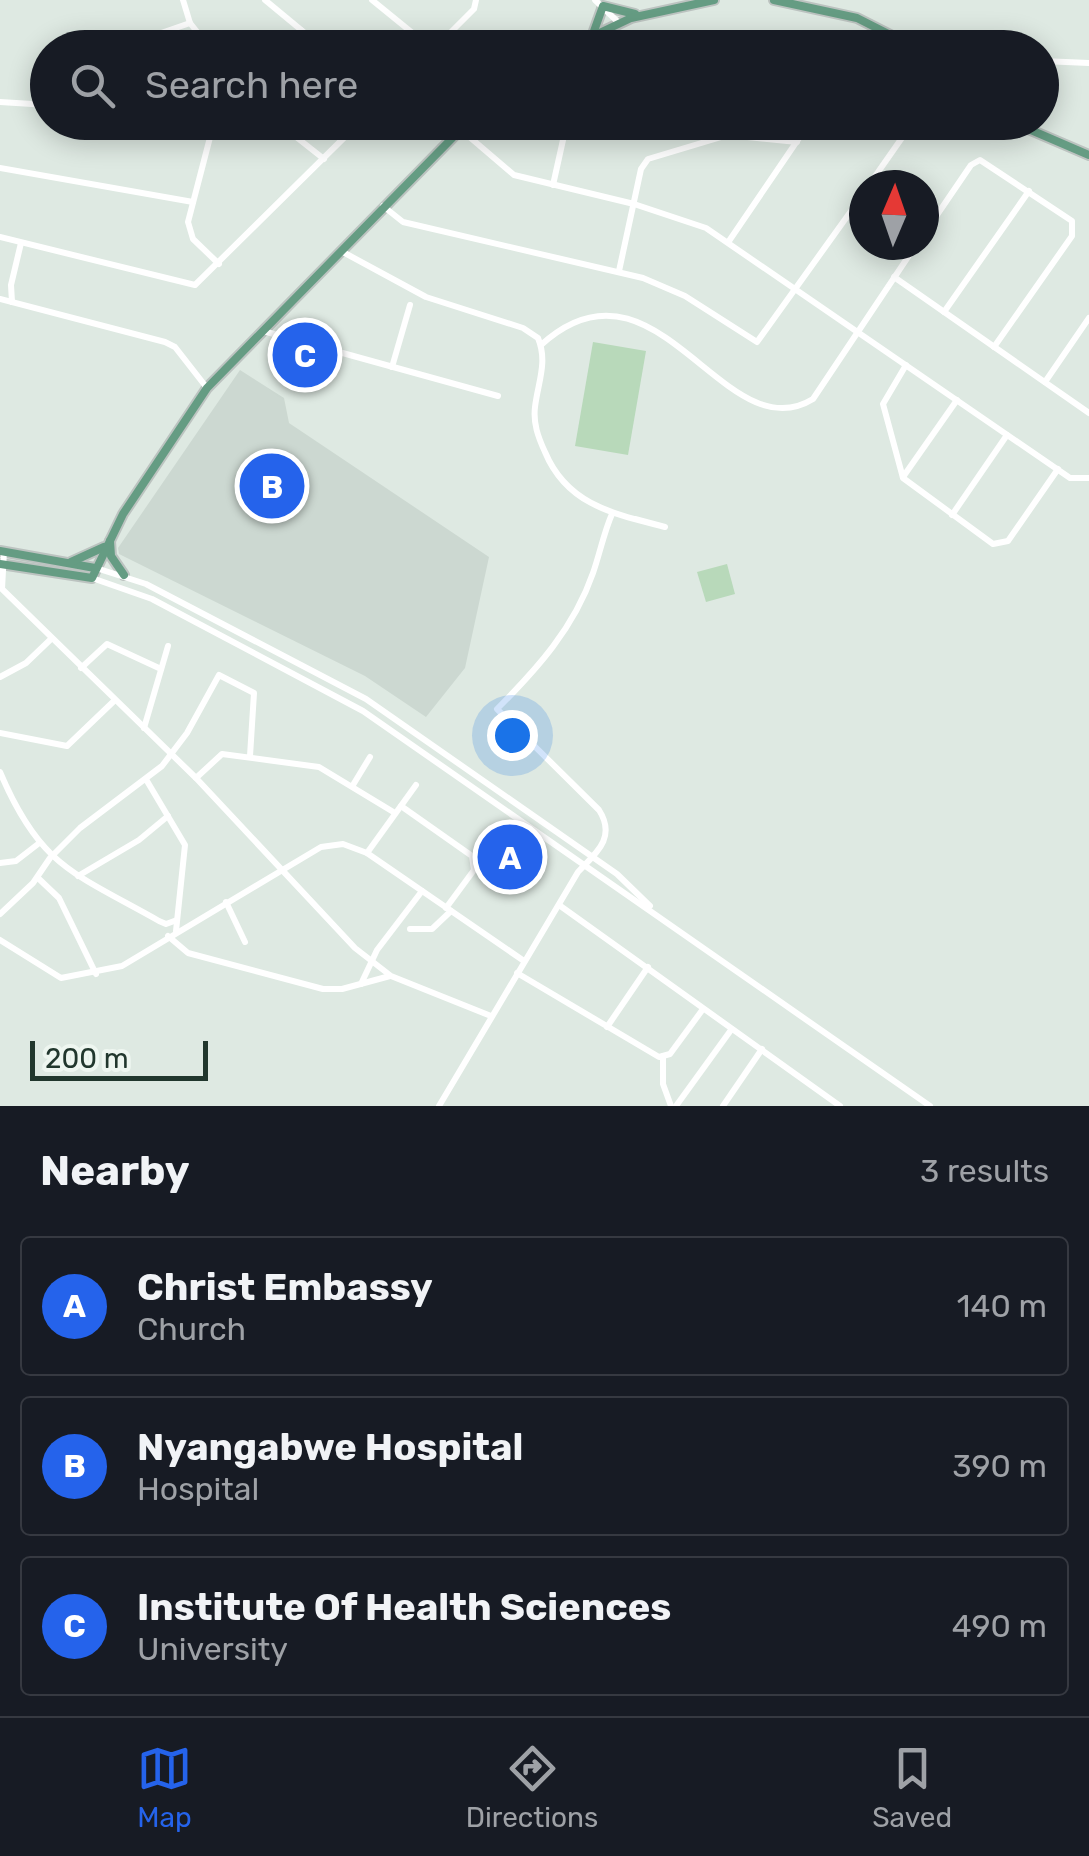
<!DOCTYPE html>
<style>
body{margin:0;font-family:Rubik,sans-serif;background:#242831;color:#f1f3f6}
.compass{position:absolute;left:849px;top:170px;width:90px;height:90px;border-radius:50%;background:#171b24;box-shadow:0 5px 25px #0003;rotate:2deg}
.scale{position:absolute;left:30px;bottom:25px;width:178px;box-sizing:border-box;padding-left:10px;border:5px solid #21372d;border-top:0;font-size:28px;line-height:35px;white-space:nowrap;color:#21372d;-webkit-text-stroke:8px #eef6f0;paint-order:stroke}
.you{position:absolute;left:512px;top:735px;width:35px;height:35px;margin:-25px;border:8px solid #fff;border-radius:50%;background:#1a73e8;box-shadow:0 0 0 15px #1a73e833}
.badge{display:grid;place-items:center;width:65px;height:65px;border-radius:50%;background:#2563eb;color:#fff;font-size:32px;font-weight:700}
.pin{position:absolute;translate:-50% -50%;border:5px solid #fff;box-shadow:0 2px 10px #0006}
.list{margin:0;padding:0;list-style:none}
h2{display:flex;justify-content:space-between;align-items:center;height:130px;margin:0;padding:0 40px;font-size:42px}
h2 small{font-size:32px;font-weight:400;color:#9ea1a6}
.list li{display:grid;grid-template-columns:65px 1fr auto;gap:30px;align-items:center;box-sizing:border-box;height:140px;margin:0 20px 20px;padding:0 20px;border:2px solid #363941;border-radius:10px}
.list b{display:block;font-size:38px;white-space:nowrap}
.list p{margin:0;font-size:32px;white-space:nowrap;color:#9ea1a6}
.list em{font-size:32px;font-style:normal;color:#9ea1a6}
.icon{flex:none;width:55px;height:55px;fill:none;stroke:currentColor;stroke-width:2;stroke-linecap:round;stroke-linejoin:round}
.map{position:relative;flex:none;width:1089px;height:1106px;overflow:hidden}
.search{position:absolute;background:#171b24;box-shadow:0 5px 25px #0003;left:30px;right:30px;top:30px;height:110px;display:flex;align-items:center;gap:25px;box-sizing:border-box;padding:0 35px;border-radius:55px;color:#9ea1a6;font-size:38px}
.sheet{height:610px;background:#171b24}
nav{display:flex;justify-content:space-around;align-items:center;box-sizing:border-box;height:140px;border-top:2px solid #363941;background:#171b24;font-size:28px;color:#9ea1a6}
nav a{display:grid;justify-items:center;gap:5px}
nav .on{color:#2563eb}
.map>svg:first-child{display:block}
</style>
<div class="map">
<svg width="1089" height="1106" viewBox="0 0 1089 1106">
<rect width="100%" height="100%" fill="#dee9e2"/>
<path fill="#ccd8d1" d="M240,370L284,398L289,423L489,557L465,668L426,717L365,676L119,554L118,548Z"/>
<g fill="#b8d9ba">
<path d="M593,342L646,351L628,455L575,446Z"/>
<path d="M727,564L735,594L706,602L697,572Z"/>
</g>
<g fill="none" stroke-linecap="round" stroke-linejoin="round">
<g stroke="#bcc3c0" stroke-width="12">
<g id="major">
<path d="M774,0L857,18L916,48"/>
<path d="M594,31L603,6L635,14"/>
<path d="M568,48L631,18L714,0"/>
<path d="M1012,122L1089,155"/>
<path d="M110,541L111,556L124,575"/>
<path d="M0,551L95,568"/>
<path d="M71,562L104,547"/>
<path d="M0,564L92,578L123,514L207,388L468,122"/>
</g>
</g>
<g stroke="#fff" stroke-width="6">
<path d="M183,0L190,23L210,48"/>
<path d="M265,0L323,48"/>
<path d="M372,0L431,48"/>
<path d="M595,0L619,23"/>
<path d="M118,48L190,23"/>
<path d="M287,48L301,30"/>
<path d="M435,48L474,9L476,0"/>
<path d="M1042,61L1089,63"/>
<path d="M0,102L48,105"/>
<path d="M214,122L188,222L193,239L219,264"/>
<path d="M244,122L286,129L324,159"/>
<path d="M452,122L514,175L634,204L706,228L1070,478H1089"/>
<path d="M0,168L193,202"/>
<path d="M553,185L567,122"/>
<path d="M869,185L913,122"/>
<path d="M383,206L403,222L643,278L685,296L757,342L864,193"/>
<path d="M924,234L971,165L980,160L1072,221V236L994,347"/>
<path d="M0,237L195,285L360,122"/>
<path d="M729,241L810,122"/>
<path d="M341,251L426,297L523,328L538,338C548,362 538,382 535,407C533,423 538,437 545,452C567,505 614,514 665,527L635,519"/>
<path d="M619,271L641,169L648,159L728,135L797,142"/>
<path d="M894,277L1089,413"/>
<path d="M0,299L165,342L175,347L207,388"/>
<path d="M12,302L11,285L21,243"/>
<path d="M944,312L1029,191"/>
<path d="M263,331L498,396"/>
<path d="M541,345C656,240 724,454 813,399L916,245"/>
<path d="M906,365L883,404L903,478L993,544L1008,541L1058,469"/>
<path d="M392,367L410,305"/>
<path d="M1045,382L1089,318"/>
<path d="M903,477L957,400"/>
<path d="M952,515L1007,435"/>
<path d="M4,551L2,589L196,778L355,948L391,976L491,1016"/>
<path d="M96,568L146,584L366,699L617,874L650,906"/>
<path d="M92,578L152,599L363,711L930,1106"/>
<path d="M81,668L107,644L161,669"/>
<path d="M0,677L26,663L51,639"/>
<path d="M144,728L168,646"/>
<path d="M0,733L67,746L115,700"/>
<path d="M0,772C40,867 74,873 159,921L166,924L177,920"/>
<path d="M196,778L222,754L319,767L395,813"/>
<path d="M147,781L185,845L176,931"/>
<path d="M353,785L370,757"/>
<path d="M401,806L472,856L474,870L446,908"/>
<path d="M367,853L416,785"/>
<path d="M0,863L16,861L38,844"/>
<path d="M78,876L139,840L168,816"/>
<path d="M38,878L59,898L96,974"/>
<path d="M226,902L245,942"/>
<path d="M559,905L840,1106"/>
<path d="M0,914L33,883L50,858L80,828L162,766L187,733L219,675L254,693L250,756"/>
<path d="M410,929H432L451,911"/>
<path d="M168,936L188,953L323,989H342L390,976"/>
<path d="M0,940L61,978L122,966L321,847L343,844L367,853L524,961"/>
<path d="M517,973L659,1057L670,1054L703,1009"/>
<path d="M361,984L377,950L422,891"/>
<path d="M607,1027L648,967"/>
<path d="M663,1057V1084L671,1106"/>
<path d="M439,1106L578,872C595,854 617,838 599,810L497,709C537,669 574,628 593,573C600,553 604,532 612,514"/>
<path d="M676,1106L731,1030"/>
<path d="M723,1106L762,1049"/>
</g>
<use href="#major" stroke="#659c83" stroke-width="8"/>
</g>
</svg>
<svg class="compass" viewBox="-18 -18 36 36"><path d="M0-13l5 13h-10z" fill="#e53935"/><path d="M0 13l5-13h-10z" fill="#9ea1a6"/></svg>
<div class="scale">200 m</div>
<div class="you"></div>
<div class="pin badge" style="left:510px;top:857px">A</div>
<div class="pin badge" style="left:272px;top:486px">B</div>
<div class="pin badge" style="left:305px;top:355px">C</div>
<div class="search"><svg class="icon" aria-label="search" viewBox="0 0 24 24"><circle cx="10" cy="10" r="6"/><path d="M15 15l6 6"/></svg>Search here</div>
</div>
<section class="sheet">
<h2>Nearby<small>3 results</small></h2>
<ul class="list">
<li><span class="badge">A</span><div><b>Christ Embassy</b><p>Church</p></div><em>140 m</em></li>
<li><span class="badge">B</span><div><b>Nyangabwe Hospital</b><p>Hospital</p></div><em>390 m</em></li>
<li><span class="badge">C</span><div><b>Institute Of Health Sciences</b><p>University</p></div><em>490 m</em></li>
</ul>
</section>
<nav>
<a class="on"><svg class="icon" aria-label="map" viewBox="0 0 24 24"><path d="M3 6l6-2 6 2 6-2v14l-6 2-6-2-6 2zM9 4v14M15 6v14"/></svg>Map</a>
<a><svg class="icon" aria-label="directions" viewBox="0 0 24 24"><path d="M12 3l9 9-9 9-9-9zM9 14v-3h6M13 9l2 2-2 2"/></svg>Directions</a>
<a><svg class="icon" aria-label="saved" viewBox="0 0 24 24"><path d="M7 4h10v16l-5-4-5 4z"/></svg>Saved</a>
</nav>
